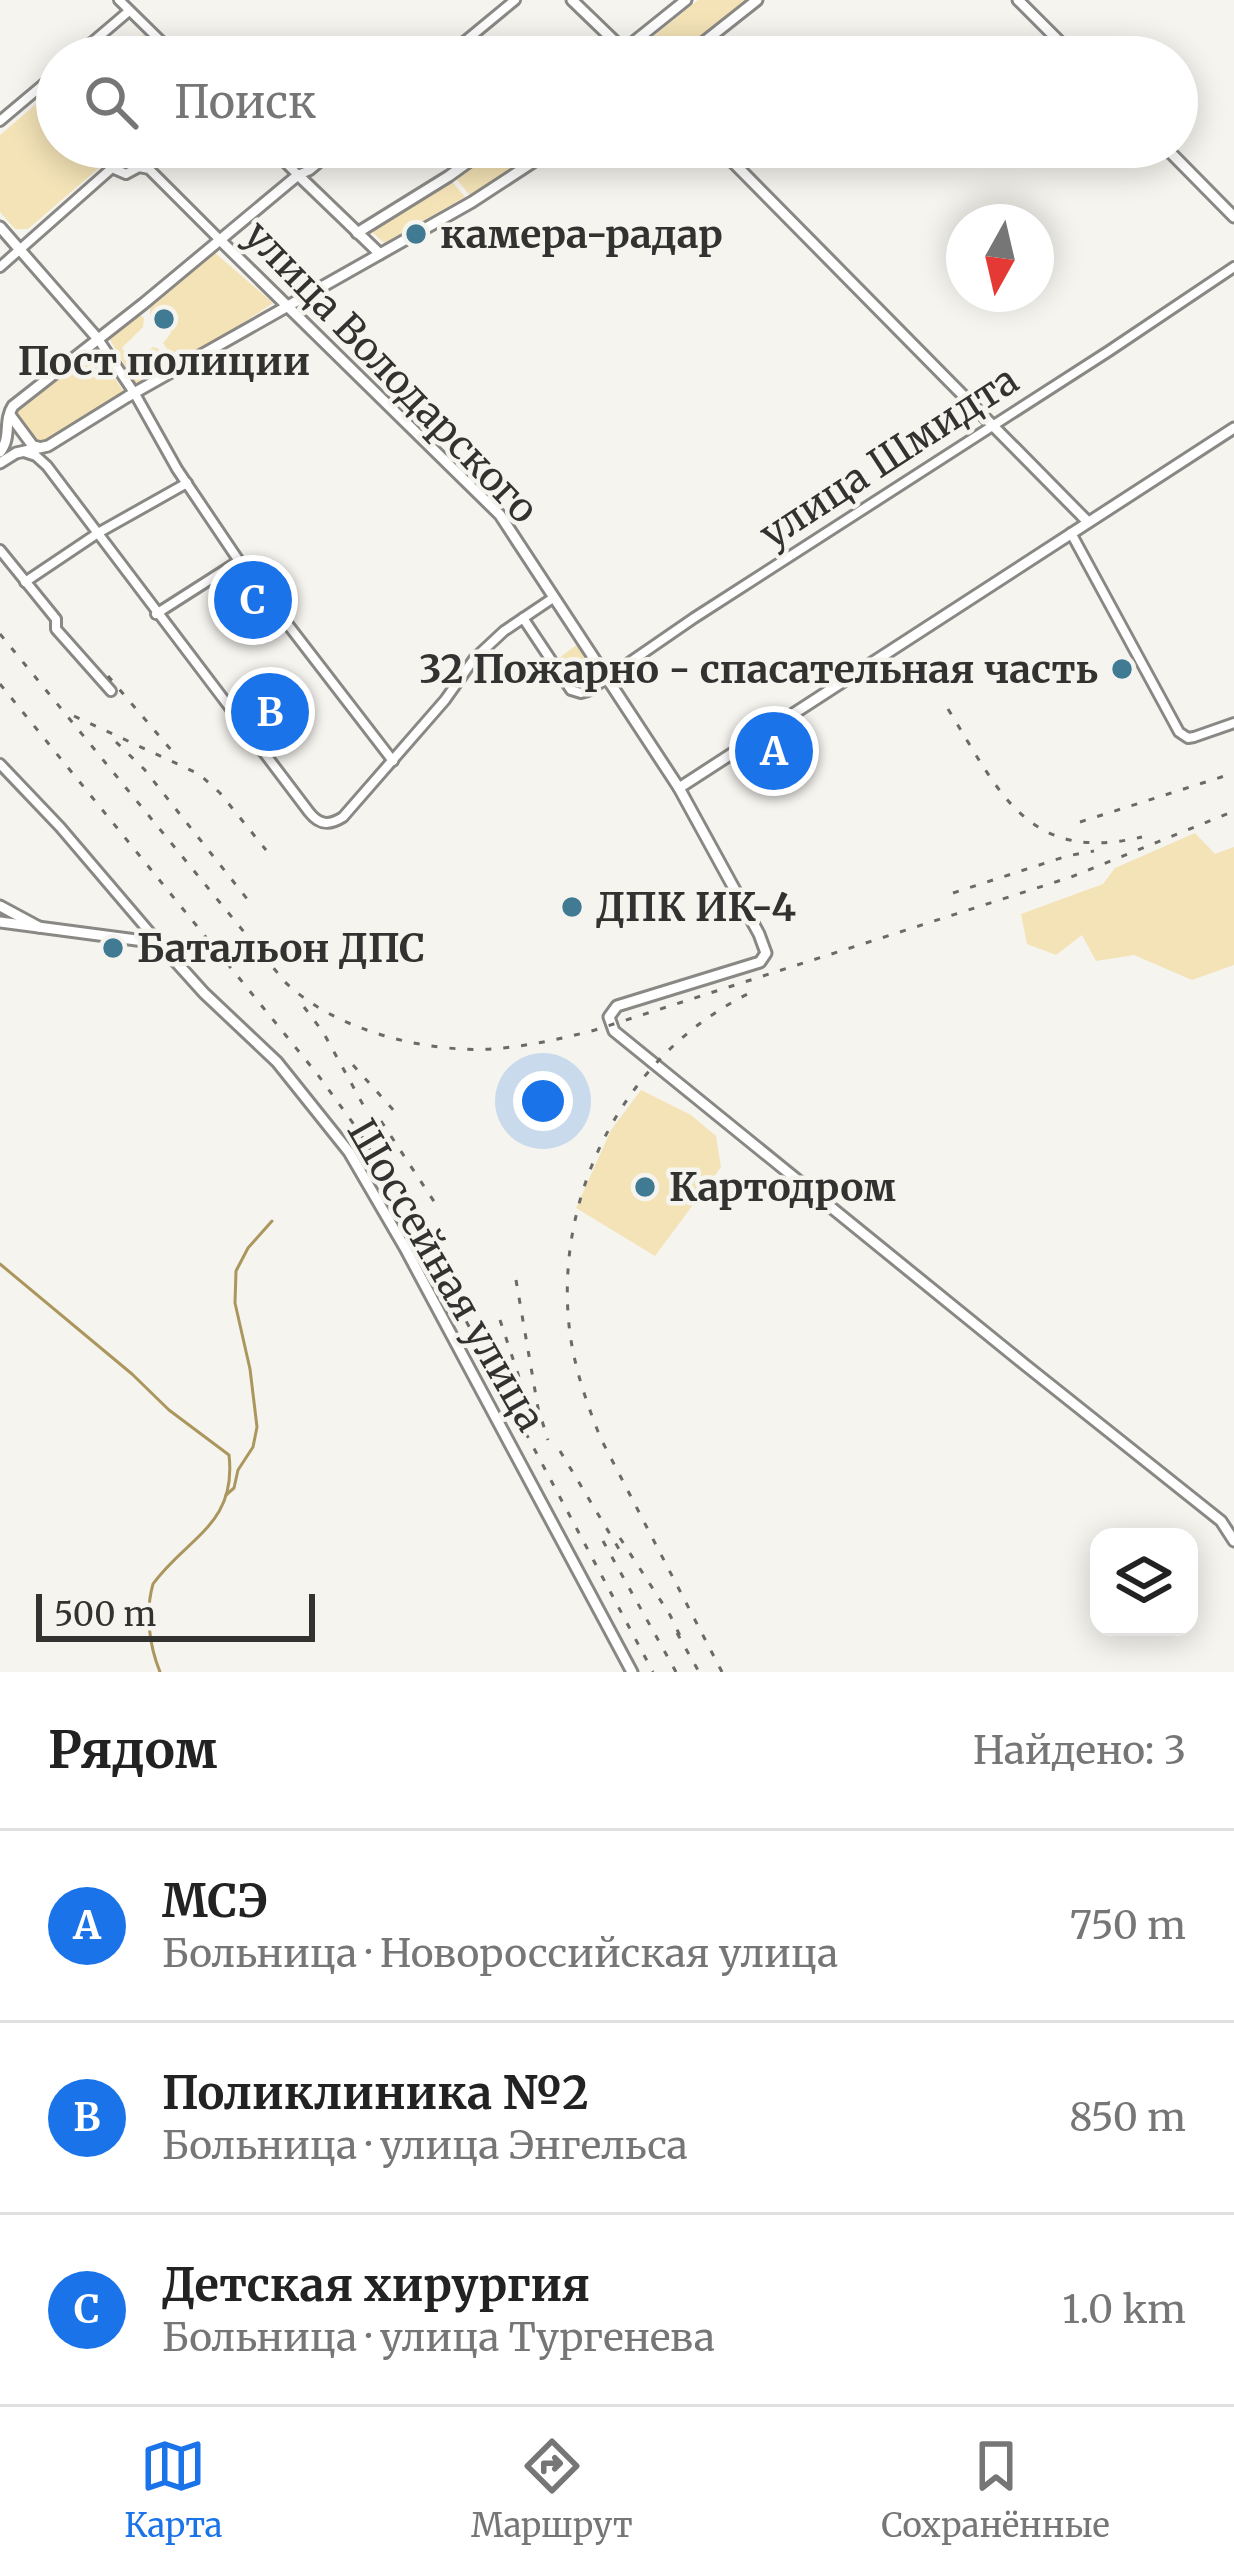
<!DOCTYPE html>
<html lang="ru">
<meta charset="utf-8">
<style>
body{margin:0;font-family:Merriweather,serif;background:#f2f2f2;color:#222}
.controls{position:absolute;right:36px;bottom:36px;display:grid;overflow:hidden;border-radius:24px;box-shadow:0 6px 30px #0003}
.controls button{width:108px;height:108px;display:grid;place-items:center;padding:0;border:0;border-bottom:3px solid #e0e0e0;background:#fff;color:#222;font:60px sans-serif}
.compass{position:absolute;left:946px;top:204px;width:108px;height:108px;border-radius:50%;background:#fff;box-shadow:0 6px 30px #0003;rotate:188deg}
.scale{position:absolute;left:36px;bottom:30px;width:279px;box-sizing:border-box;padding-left:12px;border:6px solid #323230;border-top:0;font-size:33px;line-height:42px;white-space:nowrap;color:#323230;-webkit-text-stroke:9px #f5f4ef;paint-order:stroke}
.you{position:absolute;left:543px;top:1101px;width:42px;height:42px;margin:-30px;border:9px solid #fff;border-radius:50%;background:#1a73e8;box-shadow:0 0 0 18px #1a73e833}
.badge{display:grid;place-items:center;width:78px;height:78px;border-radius:50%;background:#1a73e8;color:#fff;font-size:39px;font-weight:700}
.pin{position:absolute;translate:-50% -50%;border:6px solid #fff;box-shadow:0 3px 12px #0006}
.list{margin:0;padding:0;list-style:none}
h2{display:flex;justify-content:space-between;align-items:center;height:156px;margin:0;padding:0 48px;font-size:51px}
h2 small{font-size:39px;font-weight:400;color:#767676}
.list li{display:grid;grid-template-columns:78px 1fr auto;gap:36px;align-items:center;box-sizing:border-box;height:192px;padding:0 48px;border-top:3px solid #e0e0e0}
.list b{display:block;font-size:45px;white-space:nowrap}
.list p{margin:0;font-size:39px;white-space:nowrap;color:#767676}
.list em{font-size:39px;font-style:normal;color:#767676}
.icon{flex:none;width:66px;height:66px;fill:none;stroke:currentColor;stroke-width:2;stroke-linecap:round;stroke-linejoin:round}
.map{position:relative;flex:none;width:1234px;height:1672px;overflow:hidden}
.search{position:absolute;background:#fff;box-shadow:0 6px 30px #0003;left:36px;right:36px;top:36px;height:132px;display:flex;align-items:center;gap:30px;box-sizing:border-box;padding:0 42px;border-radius:66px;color:#767676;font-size:45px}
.sheet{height:732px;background:#fff}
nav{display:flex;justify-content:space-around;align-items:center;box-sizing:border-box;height:168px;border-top:3px solid #e0e0e0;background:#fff;font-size:33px;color:#767676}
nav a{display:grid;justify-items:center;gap:6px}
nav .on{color:#1a73e8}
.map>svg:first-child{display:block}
</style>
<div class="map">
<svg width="1234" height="1672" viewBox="0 0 1234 1672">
<rect width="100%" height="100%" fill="#f5f4ef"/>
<g fill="#f4e3b7">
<path d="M698,0H751L682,57L634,56L636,50Z"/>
<path d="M143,34L167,57H119Z"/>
<path d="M42,99L57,116V147H91L107,161L28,229H15L0,212V135Z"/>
<path d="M496,147H547L472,198L454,176Z"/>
<path d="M449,178L465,197L384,243L369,229Z"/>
<path d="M214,252L273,303L178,366L163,343L171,333L160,320L150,322V306Z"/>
<path d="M139,314L144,318L143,327L122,348L131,363L153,347L159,349L166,368L137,386L109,338Z"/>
<path d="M94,349L125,393L45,441L35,443L12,412L14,408Z"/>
<path d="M578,644L602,679L588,688L575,687L556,660Z"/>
<path d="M1195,833L1215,854L1234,847V965L1192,980L1134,955L1096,961L1082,935L1056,955L1027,944L1021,914L1103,884L1115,868Z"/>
<path d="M641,1090L691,1115L716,1136L721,1167L655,1256L576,1208L611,1130Z"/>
</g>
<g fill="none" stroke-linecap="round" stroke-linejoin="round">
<g stroke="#ab965d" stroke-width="3">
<path d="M0,1264L132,1374L169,1410L229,1455C237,1525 186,1538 153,1584C145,1612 149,1645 160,1672"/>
<path d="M226,1495L234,1488L238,1470L253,1447L257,1427L250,1369L235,1303L236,1271L248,1248L272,1221"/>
</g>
<g stroke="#8a8884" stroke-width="14">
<g id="secondary">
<path d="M119,0L177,57"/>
<path d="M75,57L129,11"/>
<path d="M446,57L515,0"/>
<path d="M0,121L57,73"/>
<path d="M270,147L298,175L310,170L337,147"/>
<path d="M0,267L112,168L126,174L139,167L149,169L219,239"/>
<path d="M98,339L135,394L177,469L239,561L393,761"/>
<path d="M24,452L36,456L47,466L309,812C319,825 329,826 343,817L445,700L474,659L504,631L553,598"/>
<path d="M1071,533L1179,732L1188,738L1194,737L1234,723"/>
<path d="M0,550L56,619V629L111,691"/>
<path d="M25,582L98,533L187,483"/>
<path d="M156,614L239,561"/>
<path d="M523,618L571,690L581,693L588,691L694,618L1109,351L1234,267"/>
<path d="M0,764L60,827L158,942"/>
</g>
</g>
<g stroke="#8a8884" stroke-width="15">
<g id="primary">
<path d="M572,0L631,57"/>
<path d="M1018,0L1075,57"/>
<path d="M615,57L686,0"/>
<path d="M685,57L757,0"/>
<path d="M718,147L1088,522"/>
<path d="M1165,147L1234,217"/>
<path d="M0,227L98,339"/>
<path d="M357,233L449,176L489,147"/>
<path d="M219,239L500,515L679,788L759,934L766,953L760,962L617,1006L609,1017L614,1031L1024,1364L1221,1521L1234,1541"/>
<path d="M10,415L33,446L38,447"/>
<path d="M0,452C12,437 3,421 13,406L143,304L298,175L380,254"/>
<path d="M0,463L16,453L48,446L127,397L472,202L556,147"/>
<path d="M679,788L1234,428"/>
<path d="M0,906L39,927"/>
<path d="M0,922L159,943L204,993L277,1062L349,1152L405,1248L632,1672"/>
</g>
</g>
<use href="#secondary" stroke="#fff" stroke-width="8"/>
<use href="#primary" stroke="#fff" stroke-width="9"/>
<g stroke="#6a6a67" stroke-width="3" stroke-dasharray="6 12" stroke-linecap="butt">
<path d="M0,634L285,982C334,1030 425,1053 493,1049C528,1046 561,1039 595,1030L1071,877L1234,811"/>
<path d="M108,676L178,758"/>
<path d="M0,684L318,1075L358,1130L407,1210L653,1672"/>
<path d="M948,709C1000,793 1028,864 1142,837"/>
<path d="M74,716L199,774L220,793L266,850"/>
<path d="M116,742L144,769L248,900"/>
<path d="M1080,822L1234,773"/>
<path d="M953,893L1067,856L1094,851"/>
<path d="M304,1007L323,1032L383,1141"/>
<path d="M353,1065L397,1114"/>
<path d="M381,1121L435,1203"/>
<path d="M516,1280L538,1408L548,1440"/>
<path d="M500,1320L520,1380"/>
<path d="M560,1451L622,1554"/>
<path d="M620,1538L670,1615L684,1644"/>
<path d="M603,1541L676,1672"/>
<path d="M677,1633L699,1672"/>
<path d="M722,1672L601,1439C586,1402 573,1364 569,1325C555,1189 628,1051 752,992"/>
</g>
</g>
<g fill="#407a93" stroke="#f5f4ef" stroke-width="4.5">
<circle cx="416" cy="234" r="12"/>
<circle cx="164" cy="319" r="12"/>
<circle cx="1122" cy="669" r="12"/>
<circle cx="572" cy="907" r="12"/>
<circle cx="113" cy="948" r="12"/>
<circle cx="645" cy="1187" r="12"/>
</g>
<g text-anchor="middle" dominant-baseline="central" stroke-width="9" stroke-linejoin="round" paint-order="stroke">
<g font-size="39" font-weight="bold" fill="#323230" stroke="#f5f4ef" text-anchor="start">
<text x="440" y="234">камера-радар</text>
<text x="164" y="361" text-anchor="middle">Пост полиции</text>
<text x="1098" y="669" text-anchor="end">32 Пожарно - спасательная часть</text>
<text x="596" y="907">ДПК ИК-4</text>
<text x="137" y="948">Батальон ДПС</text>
<text x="669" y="1187">Картодром</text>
</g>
<g font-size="39" fill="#323230" stroke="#f5f4ef">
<text transform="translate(391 372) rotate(46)">улица Володарского</text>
<text transform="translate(889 457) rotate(-33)">улица Шмидта</text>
<text transform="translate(446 1275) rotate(60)">Шоссейная улица</text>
</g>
</g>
</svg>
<div class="controls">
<button><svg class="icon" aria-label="layers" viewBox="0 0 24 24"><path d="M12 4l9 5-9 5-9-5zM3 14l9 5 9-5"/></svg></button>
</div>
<svg class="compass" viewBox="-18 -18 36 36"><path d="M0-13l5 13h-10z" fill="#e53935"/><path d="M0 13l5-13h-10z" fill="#767676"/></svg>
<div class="scale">500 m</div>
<div class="you"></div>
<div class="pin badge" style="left:774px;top:751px">A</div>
<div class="pin badge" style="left:270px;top:712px">B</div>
<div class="pin badge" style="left:253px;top:600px">C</div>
<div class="search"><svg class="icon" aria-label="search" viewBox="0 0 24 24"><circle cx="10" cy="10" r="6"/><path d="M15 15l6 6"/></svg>Поиск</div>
</div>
<section class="sheet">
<h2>Рядом<small>Найдено: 3</small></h2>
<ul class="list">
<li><span class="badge">A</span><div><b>МСЭ</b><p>Больница · Новороссийская улица</p></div><em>750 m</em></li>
<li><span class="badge">B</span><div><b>Поликлиника №2</b><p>Больница · улица Энгельса</p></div><em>850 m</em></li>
<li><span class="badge">C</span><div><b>Детская хирургия</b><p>Больница · улица Тургенева</p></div><em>1.0 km</em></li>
</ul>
</section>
<nav>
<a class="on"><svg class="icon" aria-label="map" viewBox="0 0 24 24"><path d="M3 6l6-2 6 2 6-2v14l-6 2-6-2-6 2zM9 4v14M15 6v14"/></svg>Карта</a>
<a><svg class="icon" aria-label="directions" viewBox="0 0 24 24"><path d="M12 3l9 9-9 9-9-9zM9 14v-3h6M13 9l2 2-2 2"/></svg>Маршрут</a>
<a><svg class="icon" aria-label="saved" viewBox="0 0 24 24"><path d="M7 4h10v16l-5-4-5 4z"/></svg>Сохранённые</a>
</nav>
